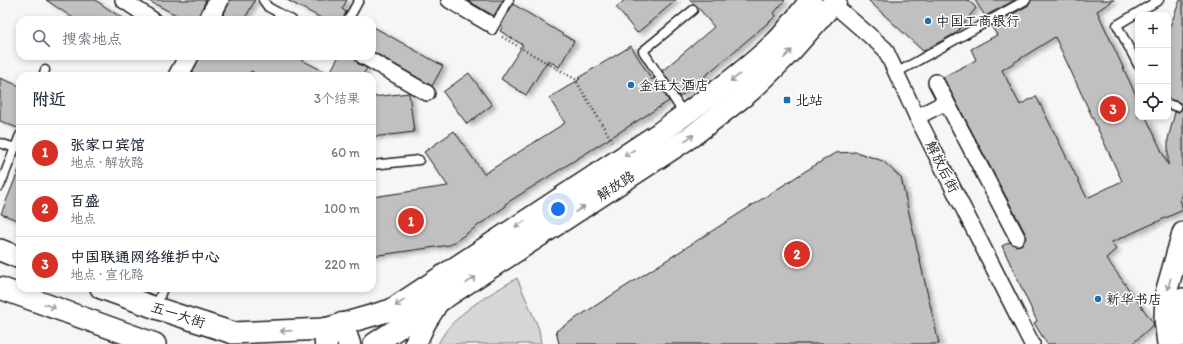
<!DOCTYPE html>
<html lang="zh">
<meta charset="utf-8">
<style>
body{margin:0;font-family:Itim,"LXGW WenKai TC",sans-serif;background:#f6f6f7;color:#1f2937}
.controls{position:absolute;right:12px;top:12px;display:grid;overflow:hidden;border-radius:8px;box-shadow:0 2px 6px #0003}
.controls button{width:36px;height:36px;display:grid;place-items:center;padding:0;border:0;border-bottom:1px solid #e0e1e3;background:#fff;color:#1f2937;font:20px sans-serif}
.you{position:absolute;left:558px;top:209px;width:14px;height:14px;margin:-10px;border:3px solid #fff;border-radius:50%;background:#1a73e8;box-shadow:0 0 0 6px #1a73e833}
.badge{display:grid;place-items:center;width:26px;height:26px;border-radius:50%;background:#d93025;color:#fff;font-size:13px;font-weight:700}
.pin{position:absolute;translate:-50% -50%;border:2px solid #fff;box-shadow:0 1px 4px #0006}
.list{margin:0;padding:0;list-style:none}
h2{display:flex;justify-content:space-between;align-items:center;height:52px;margin:0;padding:0 16px;font-size:17px}
h2 small{font-size:13px;font-weight:400;color:#747a83}
.list li{display:grid;grid-template-columns:26px 1fr auto;gap:12px;align-items:center;box-sizing:border-box;height:56px;padding:0 16px;border-top:1px solid #e0e1e3}
.list b{display:block;font-size:15px;white-space:nowrap}
.list p{margin:0;font-size:13px;white-space:nowrap;color:#747a83}
.list em{font-size:13px;font-style:normal;color:#747a83}
.icon{flex:none;width:22px;height:22px;fill:none;stroke:currentColor;stroke-width:2;stroke-linecap:round;stroke-linejoin:round}
.map{position:relative;flex:none;width:1183px;height:344px;overflow:hidden}
.search{position:absolute;background:#fff;box-shadow:0 2px 6px #0003;left:16px;top:16px;width:360px;height:44px;display:flex;align-items:center;gap:10px;box-sizing:border-box;padding:0 14px;border-radius:12px;color:#747a83;font-size:15px}
.panel{position:absolute;background:#fff;box-shadow:0 2px 6px #0003;left:16px;top:72px;width:360px;height:220px;border-radius:12px}
.map>svg:first-child{display:block}
</style>
<div class="map">
<svg width="1183" height="344" viewBox="0 0 1183 344">
<defs>
<filter id="shadow"><feDropShadow dx="4.5" dy="2.5" stdDeviation="2" flood-color="#0004"/></filter>
</defs>
<rect width="100%" height="100%" fill="#f6f6f6"/>
<filter id="ink" filterUnits="userSpaceOnUse"><feTurbulence type="fractalNoise" baseFrequency=".025" numOctaves="2"/><feDisplacementMap in="SourceGraphic" scale="8" xChannelSelector="R" yChannelSelector="G"/><feConvolveMatrix kernelMatrix="1 2 1 2 8 2 1 2 1" color-interpolation-filters="sRGB"/></filter>
<g filter="url(#ink)">
<path fill="#d6d6d6" stroke="#797979" d="M517,278L539,329L541,344H438C454,312 488,296 517,278Z"/>
<g fill="#c0c0c0" stroke="#1c1c1c" fill-rule="evenodd" filter="url(#shadow)">
<path d="M46,0H95L125,20H76Z"/>
<path d="M147,0H206L197,20H186Z"/>
<path d="M230,0H255L244,20H221Z"/>
<path d="M287,0H347L342,9L346,12L343,20H325Z"/>
<path d="M467,0H503L494,16Z"/>
<path d="M625,0H676L637,33L616,7Z"/>
<path d="M689,0H785L774,13L776,16L680,97L662,71L714,27L697,6Z"/>
<path d="M868,0H968L976,8L956,33L923,51Z"/>
<path d="M975,0H1015L985,16Z"/>
<path d="M1031,0H1114L1097,11L1138,100V117H1146L1168,165V139L1175,112L1180,111L1182,106L1179,102L1168,99V32L1180,0H1183V189L1180,199L1183,210L1110,243L1116,249L1106,258L1154,324L1132,344H1047L1034,323L1037,321L1002,246L1010,242L1016,246L1021,245L1026,238L1025,233L943,77L976,60L971,49L997,35L991,26L1029,5ZM1055,37L1122,181L1087,198L1036,96L1020,105L1002,70Z"/>
<path d="M513,4L574,41L559,67L548,60L526,95L501,79L523,45L500,31L503,26L501,25Z"/>
<path d="M372,26L443,66L432,86L372,51Z"/>
<path d="M631,46L652,80L654,78L669,101L505,204L506,206L450,245L372,256V197L448,186L424,152L454,131L484,174L565,123L549,98L580,79L578,78Z"/>
<path d="M200,56H294L329,74L339,56H354L358,64L367,68L362,76H260L251,71L249,76H191Z"/>
<path d="M469,73L492,105L467,124L443,92Z"/>
<path d="M0,78L20,86V129L0,121Z"/>
<path d="M409,93L414,132L372,137V97Z"/>
<path d="M856,152L883,161L901,178L939,344H559L556,331L804,172L835,153Z"/>
<path d="M19,169H20V221L1,214Z"/>
</g>
<g fill="none" stroke-linecap="round" stroke-linejoin="round">
<g stroke="#1c1c1c" stroke-width="11">
<g id="service">
<path d="M263,0L268,7L292,20"/>
<path d="M348,20L359,0"/>
<path d="M492,30L509,0"/>
<path d="M1138,65L1117,25L1159,0"/>
<path d="M896,73L1026,0"/>
<path d="M43,76L45,70"/>
<path d="M1168,104L1177,107"/>
<path d="M684,114L643,51L693,10"/>
<path d="M0,143L15,148"/>
<path d="M372,165L419,160"/>
<path d="M0,186L20,135"/>
<path d="M156,308L163,288"/>
</g>
</g>
<g stroke="#1c1c1c" stroke-width="18">
<g id="minor">
<path d="M123,0L153,20"/>
<path d="M449,0L488,23"/>
<path d="M833,4L885,49L917,117L1032,344"/>
<path d="M363,56L427,93"/>
<path d="M936,82L1017,237"/>
<path d="M917,117L946,102"/>
</g>
</g>
<g stroke="#1c1c1c" stroke-width="22">
<g id="tertiary">
<path d="M208,20L219,0"/>
<path d="M178,76L189,56"/>
</g>
</g>
<g stroke="#1c1c1c" stroke-width="24">
<g id="secondary">
<path d="M0,250L20,258"/>
<path d="M0,288L155,344"/>
<path d="M101,288L156,308L233,333L325,329L391,310L658,134C698,105 739,77 776,42C788,30 799,14 811,0"/>
<path d="M1183,299L1181,320L1183,336"/>
<path d="M374,344L692,136L749,92L765,77L791,51L836,0"/>
<path d="M415,344L425,323L435,307"/>
<path d="M1168,344L1165,319L1166,293L1183,233"/>
</g>
</g>
<g stroke="#1c1c1c" stroke-width="25">
<g id="primary">
<path d="M342,324L349,344"/>
<path d="M325,329L326,344"/>
</g>
</g>
<path stroke="#1c1c1c" stroke-width="2.5" stroke-dasharray="1 3" stroke-linecap="butt" d="M502,37L575,79L612,141"/>
<use href="#service" stroke="#fff" stroke-width="8"/>
<use href="#minor" stroke="#fff" stroke-width="15"/>
<use href="#tertiary" stroke="#fff" stroke-width="19"/>
<use href="#secondary" stroke="#fff" stroke-width="21"/>
<use href="#primary" stroke="#fff" stroke-width="22"/>
</g>
<defs><path id="oneway-shaft" d="M-6 0H5M1.5-3L5.5 0L1.5 3" fill="none" stroke-width="1.6" stroke-linecap="round" stroke-linejoin="round"/></defs>
<g stroke="#999">
<use href="#oneway-shaft" transform="translate(788 54) rotate(-46)"/>
<use href="#oneway-shaft" transform="translate(735 78) rotate(143)"/>
<use href="#oneway-shaft" transform="translate(689 138) rotate(-34)"/>
<use href="#oneway-shaft" transform="translate(629 153) rotate(147)"/>
<use href="#oneway-shaft" transform="translate(580 209) rotate(-33)"/>
<use href="#oneway-shaft" transform="translate(520 224) rotate(147)"/>
<use href="#oneway-shaft" transform="translate(471 280) rotate(-34)"/>
<use href="#oneway-shaft" transform="translate(1169 284) rotate(106)"/>
<use href="#oneway-shaft" transform="translate(400 303) rotate(146)"/>
<use href="#oneway-shaft" transform="translate(50 306) rotate(20)"/>
<use href="#oneway-shaft" transform="translate(286 331) rotate(178)"/>
</g>
</g>
<g fill="#1f6fb2" stroke="#fff" stroke-width="1.5">
<circle cx="928" cy="21" r="4"/>
<circle cx="631" cy="85" r="4"/>
<rect x="783" y="96" width="8" height="8" rx="2"/>
<circle cx="1098" cy="299" r="4"/>
</g>
<g text-anchor="middle" dominant-baseline="central" stroke-width="3" stroke-linejoin="round" paint-order="stroke">
<g font-size="14" fill="#1c1c1c" stroke="#fff" text-anchor="start">
<text x="936" y="21">中国工商银行</text>
<text x="639" y="85">金钰大酒店</text>
<text x="795" y="100">北站</text>
<text x="1106" y="299">新华书店</text>
</g>
<g font-size="14" fill="#1c1c1c" stroke="#fff">
<text transform="translate(942 167) rotate(63)">解放后街</text>
<text transform="translate(616 186) rotate(-33)">解放路</text>
<text transform="translate(178 315) rotate(18)">五一大街</text>
</g>
</g>
</svg>
<div class="controls">
<button>+</button>
<button>−</button>
<button><svg class="icon" aria-label="locate" viewBox="0 0 24 24"><circle cx="12" cy="12" r="6"/><path d="M12 2v4M12 18v4M2 12h4M18 12h4"/></svg></button>
</div>
<div class="you"></div>
<div class="pin badge" style="left:411px;top:221px">1</div>
<div class="pin badge" style="left:797px;top:254px">2</div>
<div class="pin badge" style="left:1113px;top:109px">3</div>
<div class="search"><svg class="icon" aria-label="search" viewBox="0 0 24 24"><circle cx="10" cy="10" r="6"/><path d="M15 15l6 6"/></svg>搜索地点</div>
<section class="panel">
<h2>附近<small>3个结果</small></h2>
<ul class="list">
<li><span class="badge">1</span><div><b>张家口宾馆</b><p>地点 · 解放路</p></div><em>60 m</em></li>
<li><span class="badge">2</span><div><b>百盛</b><p>地点</p></div><em>100 m</em></li>
<li><span class="badge">3</span><div><b>中国联通网络维护中心</b><p>地点 · 宣化路</p></div><em>220 m</em></li>
</ul>
</section>
</div>
